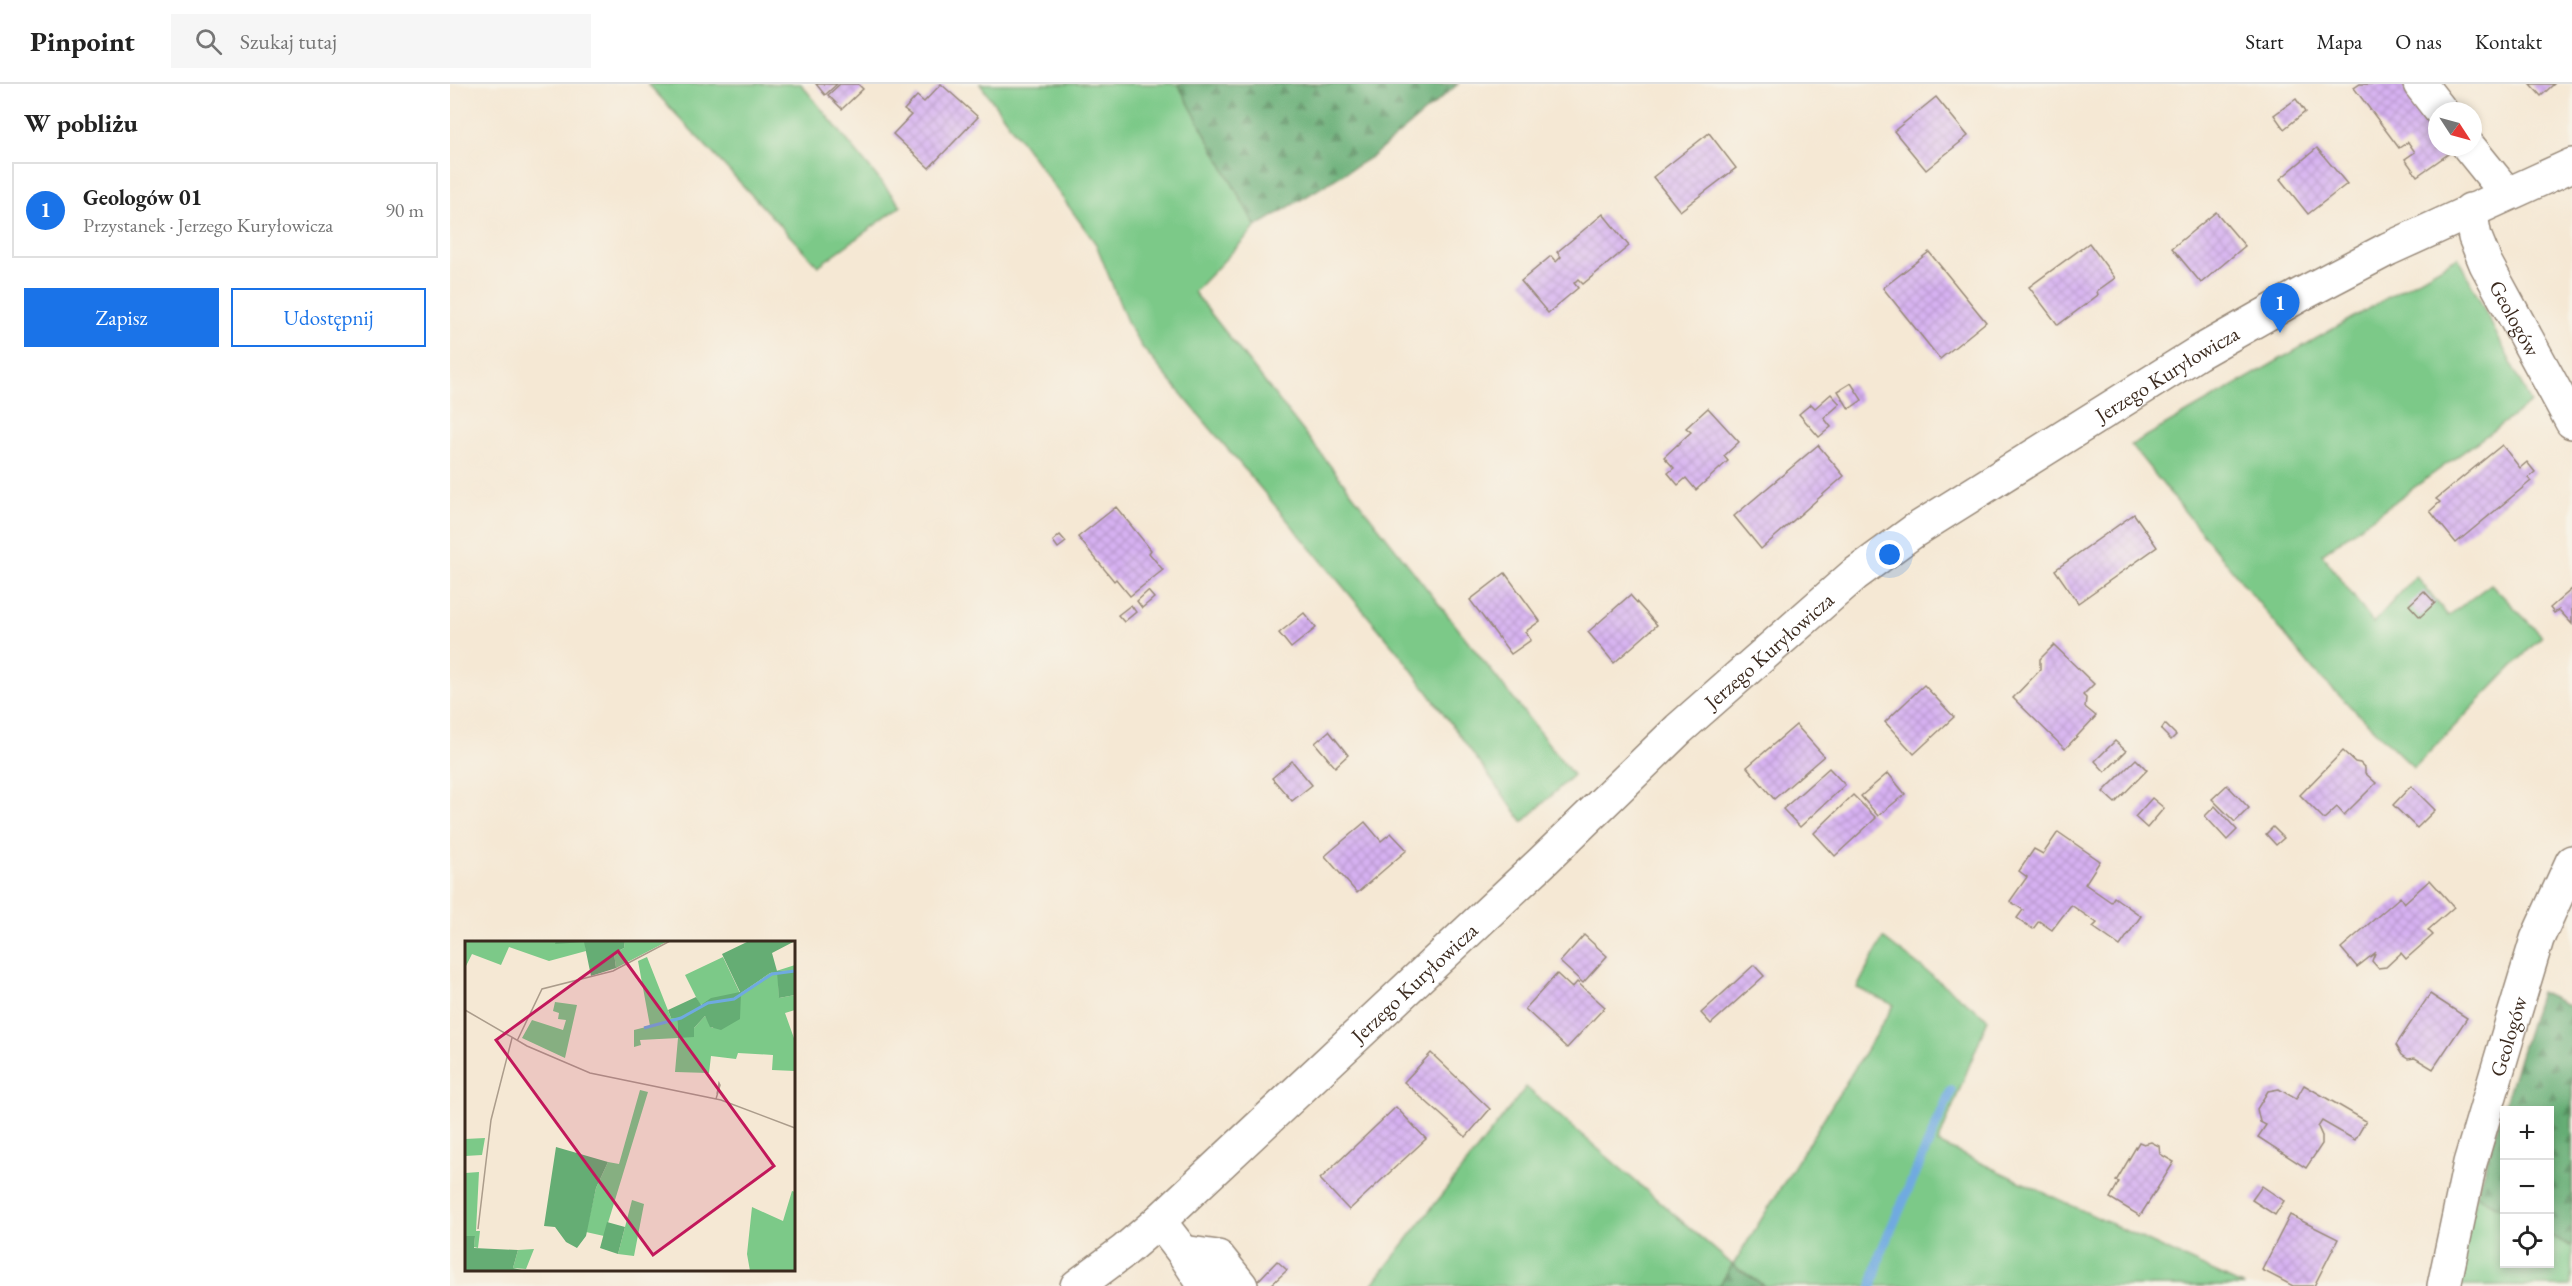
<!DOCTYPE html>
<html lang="pl">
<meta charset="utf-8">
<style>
body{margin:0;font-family:"EB Garamond",serif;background:#f6f6f6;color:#222}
.controls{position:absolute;right:18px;bottom:18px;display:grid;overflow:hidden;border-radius:0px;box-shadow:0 3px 9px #0003}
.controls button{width:54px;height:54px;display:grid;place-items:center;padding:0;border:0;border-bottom:2px solid #e0e0e0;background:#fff;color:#222;font:30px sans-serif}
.compass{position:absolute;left:1978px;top:18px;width:54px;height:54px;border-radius:50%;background:#fff;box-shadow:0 3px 9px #0003;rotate:126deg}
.you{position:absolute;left:1440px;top:471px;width:21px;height:21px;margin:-15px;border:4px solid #fff;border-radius:50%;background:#1a73e8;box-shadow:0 0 0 9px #1a73e833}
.badge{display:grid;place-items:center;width:39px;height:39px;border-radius:50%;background:#1a73e8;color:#fff;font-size:20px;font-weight:700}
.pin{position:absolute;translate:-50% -50px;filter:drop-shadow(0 2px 3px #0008)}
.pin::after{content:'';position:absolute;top:32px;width:21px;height:18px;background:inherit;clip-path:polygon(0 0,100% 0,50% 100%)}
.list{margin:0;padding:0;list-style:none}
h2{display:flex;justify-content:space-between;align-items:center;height:78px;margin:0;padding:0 24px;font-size:26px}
h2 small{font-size:20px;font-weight:400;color:#767676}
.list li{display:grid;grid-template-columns:39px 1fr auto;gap:18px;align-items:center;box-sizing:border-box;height:96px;margin:0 12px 12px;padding:0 12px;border:2px solid #e0e0e0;border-radius:0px}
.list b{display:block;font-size:22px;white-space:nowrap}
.list p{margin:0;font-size:20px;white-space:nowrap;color:#767676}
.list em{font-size:20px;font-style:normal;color:#767676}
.actions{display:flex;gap:12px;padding:18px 24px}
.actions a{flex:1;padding:14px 0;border:2px solid #1a73e8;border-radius:0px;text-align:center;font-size:21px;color:#1a73e8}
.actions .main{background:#1a73e8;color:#fff}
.icon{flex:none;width:33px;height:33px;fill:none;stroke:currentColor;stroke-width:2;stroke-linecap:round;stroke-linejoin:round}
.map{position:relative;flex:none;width:2122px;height:1202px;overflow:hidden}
header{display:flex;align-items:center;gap:36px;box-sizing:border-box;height:84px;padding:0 30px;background:#fff;border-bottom:2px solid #e0e0e0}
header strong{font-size:28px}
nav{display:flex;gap:33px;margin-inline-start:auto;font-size:21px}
.search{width:420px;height:54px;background:#f6f6f6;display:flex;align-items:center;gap:15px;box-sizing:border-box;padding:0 21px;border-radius:0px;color:#767676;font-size:22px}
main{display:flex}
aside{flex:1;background:#fff}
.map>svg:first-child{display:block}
</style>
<header>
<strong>Pinpoint</strong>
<div class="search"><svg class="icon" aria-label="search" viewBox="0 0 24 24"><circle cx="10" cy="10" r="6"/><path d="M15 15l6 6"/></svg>Szukaj tutaj</div>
<nav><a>Start</a><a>Mapa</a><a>O nas</a><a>Kontakt</a></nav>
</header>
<main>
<aside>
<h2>W pobliżu<small></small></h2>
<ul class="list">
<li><span class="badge">1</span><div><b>Geologów 01</b><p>Przystanek · Jerzego Kuryłowicza</p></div><em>90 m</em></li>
</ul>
<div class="actions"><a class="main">Zapisz</a><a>Udostępnij</a></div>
</aside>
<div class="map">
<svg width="2122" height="1202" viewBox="0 0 2122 1202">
<defs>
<pattern id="forest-firs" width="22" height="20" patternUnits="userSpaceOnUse" patternTransform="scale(1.5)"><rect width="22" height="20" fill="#65ad74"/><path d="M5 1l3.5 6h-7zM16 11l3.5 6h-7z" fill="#548d5f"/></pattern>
<pattern id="building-cross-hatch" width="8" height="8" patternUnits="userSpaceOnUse" patternTransform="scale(1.5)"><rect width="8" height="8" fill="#d6b1f1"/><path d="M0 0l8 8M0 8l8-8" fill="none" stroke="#b998ce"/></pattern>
</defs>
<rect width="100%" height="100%" fill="#f7f3e8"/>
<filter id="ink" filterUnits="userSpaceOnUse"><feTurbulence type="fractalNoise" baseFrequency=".0167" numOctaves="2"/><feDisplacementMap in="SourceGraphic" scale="12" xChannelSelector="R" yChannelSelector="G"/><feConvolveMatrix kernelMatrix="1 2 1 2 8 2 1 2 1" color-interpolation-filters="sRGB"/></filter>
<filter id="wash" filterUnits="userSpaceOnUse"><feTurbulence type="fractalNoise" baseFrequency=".008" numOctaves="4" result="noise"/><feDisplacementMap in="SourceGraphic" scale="24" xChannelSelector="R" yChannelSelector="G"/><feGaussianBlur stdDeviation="1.35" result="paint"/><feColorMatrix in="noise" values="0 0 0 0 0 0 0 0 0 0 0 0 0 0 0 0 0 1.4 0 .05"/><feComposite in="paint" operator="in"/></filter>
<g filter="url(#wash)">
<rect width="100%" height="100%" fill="#f5e8d4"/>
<g fill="#7cc988" stroke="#5c7a53" stroke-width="1.5">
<path d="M198,0H351L451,122L368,182Z"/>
<path d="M530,0H728L806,143L744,208L1123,691L1073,738L953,574L692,263L678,240L646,160Z"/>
<path d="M2008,173L2081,319L1872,470L1923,539L1966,492L1998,532L2041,500L2092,552L1964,684L1863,586L1681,361Z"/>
<path d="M1433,854L1538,935L1488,1059L1794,1202H1315L1283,1181L1269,1202H921L1076,1003L1283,1181L1444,921L1407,904Z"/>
<path d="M2026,1111L2054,1126V1180H2100V1151L2122,1163L2121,1202H2006Z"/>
</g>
<g fill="url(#forest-firs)" stroke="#506c49" stroke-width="1.5">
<path d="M728,0H1008L923,72L806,143Z"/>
<path d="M2090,908L2122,923V1163L2100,1151V1026H2054V1126L2026,1111Z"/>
<path d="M1282,1181L1315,1202H1269Z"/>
</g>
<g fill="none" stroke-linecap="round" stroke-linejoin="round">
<path stroke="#6faae0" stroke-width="10" d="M1422,1202L1431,1168L1501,1007"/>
</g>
<g id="blocks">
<g fill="url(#building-cross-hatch)">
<path d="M366,0H387L375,11Z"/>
<path d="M390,0H408L413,5L392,25L378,11Z"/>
<path d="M491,0L528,33L479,84L443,50L461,31L454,26L467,12L474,18Z"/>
<path d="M1910,0H1953L1987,48V63H1998L2001,68L1967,92L1955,75L1965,68L1958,58L1949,64L1904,4Z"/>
<path d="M2080,0H2104L2091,12Z"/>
<path d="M1486,13L1518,52L1476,86L1444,47Z"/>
<path d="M1846,15L1855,28L1834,45L1824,31Z"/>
<path d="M1259,49L1286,84L1230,127L1203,93Z"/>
<path d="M1867,64L1897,100L1858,130L1830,95Z"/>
<path d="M1766,128L1795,162L1751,199L1722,164Z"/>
<path d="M1153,130L1179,162L1133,200L1128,195L1124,199L1128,204L1098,229L1071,197L1101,172L1106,178L1111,173L1107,168Z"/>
<path d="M1639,159L1665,194L1647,207L1648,211L1608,241L1579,203Z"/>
<path d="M1479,168L1536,238L1490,275L1433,204Z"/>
<path d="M1401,299L1412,316L1399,325L1388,307Z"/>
<path d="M1381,310L1390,320L1374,334L1381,343L1369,353L1349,330L1361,320L1365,324Z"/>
<path d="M1258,324L1289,358L1274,372L1278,377L1246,406L1236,394L1228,401L1218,389L1224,384L1214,373L1241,348L1236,344Z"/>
<path d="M1368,361L1394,392L1311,465L1284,432Z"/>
<path d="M2052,361L2070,384L2077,378L2085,388L2078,394L2081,397L2006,459L1980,427L1990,418L1986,415Z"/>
<path d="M666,423L701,466L699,469L713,486L680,512L666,495L664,497L628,453Z"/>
<path d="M1684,430L1707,463L1628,519L1605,486Z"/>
<path d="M610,451L616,458L608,464L603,457Z"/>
<path d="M1055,489L1090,537L1075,548L1081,556L1061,570L1020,516Z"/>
<path d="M2122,505V540L2109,526L2104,529L2100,524Z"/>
<path d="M698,507L704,514L692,524L687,517Z"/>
<path d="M1974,507L1985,519L1970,533L1959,521Z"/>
<path d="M1180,511L1207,541L1164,579L1138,548Z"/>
<path d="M681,521L686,528L674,538L668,531Z"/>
<path d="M854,529L866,544L841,564L829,549Z"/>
<path d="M1604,561L1644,600L1633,611L1636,614L1635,623L1646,632L1615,665L1563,614L1590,586V575Z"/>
<path d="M1474,601L1504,633L1464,670L1435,638Z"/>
<path d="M1715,640L1726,651L1721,656L1711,646Z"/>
<path d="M1346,641L1374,672L1324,715L1297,683Z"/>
<path d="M879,647L898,671L885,683L865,659Z"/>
<path d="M1665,657L1676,667L1655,688L1645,677Z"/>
<path d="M1893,667L1905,678L1910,679L1915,684V689L1926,699L1894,731L1887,723L1874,735L1850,711Z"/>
<path d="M1686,675L1697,686L1665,719L1653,708Z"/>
<path d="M842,677L862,701L842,717L822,694Z"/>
<path d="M1379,684L1395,701L1350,743L1333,725Z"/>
<path d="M1438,689L1455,710L1428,732L1411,712Z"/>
<path d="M1777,701L1799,724L1785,738L1762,715Z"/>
<path d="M1961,702L1985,726L1967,744L1943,721Z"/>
<path d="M1403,711L1426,734L1385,772L1364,749Z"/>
<path d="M1702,714L1714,724L1697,744L1685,733Z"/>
<path d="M1765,722L1787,746L1777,756L1755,732Z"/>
<path d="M915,738L931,757L941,749L957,766L907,809L875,772Z"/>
<path d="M1823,743L1834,754L1826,761L1816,750Z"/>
<path d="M1608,748L1650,777L1635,800L1661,818L1664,813L1691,832L1670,862L1643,843L1647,839L1621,821L1602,846L1589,837L1583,845L1567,834L1573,826L1560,817L1577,793L1569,787L1584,765L1593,770Z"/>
<path d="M1980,796L2004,823L1978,846L1983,851L1956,875L1951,869L1936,883L1928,884L1922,877L1925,869L1907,883L1891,864L1950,813L1954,819Z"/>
<path d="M1134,851L1157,872L1133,899L1110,878Z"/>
<path d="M1304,881L1314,892L1261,940L1251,929Z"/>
<path d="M1107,890L1122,904L1127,898L1155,923L1117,964L1075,925Z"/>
<path d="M1980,910L2017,934L1983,985L1965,974L1958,975L1952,971L1946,961Z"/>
<path d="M981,969L1040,1025L1016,1053L954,998Z"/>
<path d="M1854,1001L1916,1037L1905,1056L1872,1037L1868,1043L1872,1052V1060L1856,1084L1808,1053L1816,1041L1810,1038L1807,1025L1818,1007L1829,1005L1846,1015Z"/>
<path d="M946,1023L976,1055L899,1126L870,1095Z"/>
<path d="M1689,1058L1694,1060L1701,1058L1709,1062L1710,1070L1724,1078L1690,1132L1660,1114L1669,1098L1666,1097Z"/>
<path d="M1812,1102L1834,1117L1825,1131L1802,1116Z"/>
<path d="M1840,1131L1888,1155L1864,1202H1843L1812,1186Z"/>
<path d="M827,1177L837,1186L835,1188L820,1202H803Z"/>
</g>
</g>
</g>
<g filter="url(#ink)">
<use href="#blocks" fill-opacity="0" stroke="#988979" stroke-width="1.5"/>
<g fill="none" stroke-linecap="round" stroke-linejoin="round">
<g stroke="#988979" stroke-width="36">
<g id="minor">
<path d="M1970,0L1991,27"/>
<path d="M2019,63L2057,110"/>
<path id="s1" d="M2020,126L2025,153L2036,180L2122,338"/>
<path d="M709,1137L733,1168L755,1202"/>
<path d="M733,1168L768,1173L791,1202"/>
<path id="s2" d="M627,1202L674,1167L709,1137L1092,778L1229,645L1404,491L1464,447L1748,269L1852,210L1938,165L2122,81"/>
<path id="s3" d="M1994,1202L2020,1079L2058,951L2087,855L2122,778"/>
</g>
</g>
<use href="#minor" stroke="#fff" stroke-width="33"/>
</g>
</g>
<g text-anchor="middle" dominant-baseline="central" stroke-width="6" stroke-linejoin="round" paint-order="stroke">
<g font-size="21" fill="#3b2a1e" stroke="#f7f3e8">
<text stroke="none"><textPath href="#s1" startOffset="118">Geologów</textPath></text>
<text stroke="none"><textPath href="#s2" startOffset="1426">Jerzego Kuryłowicza</textPath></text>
<text stroke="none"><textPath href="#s2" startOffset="940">Jerzego Kuryłowicza</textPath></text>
<text stroke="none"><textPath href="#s2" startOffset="454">Jerzego Kuryłowicza</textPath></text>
<text stroke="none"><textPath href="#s3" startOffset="258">Geologów</textPath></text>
</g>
</g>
<g transform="translate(15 857)">
<rect width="330" height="330" fill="#f5e8d4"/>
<path d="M0,0L120,1L121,10L84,20L44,6L36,24L7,13L0,27ZM160,0H203L151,27L149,12L159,7ZM182,16L206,77H212L213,96L229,87L240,75L247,87H254L276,52L305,32L330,24V29L313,30L314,57L330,54V69L320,72L330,100V130L307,129L308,114L273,112L271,118L246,115L244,132L210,131L213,97L175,99L176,104L169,106V89L185,85L173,20ZM258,16L275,52L235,64L220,34ZM90,61L112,64L100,117L57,97L67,79L98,89L101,79L93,78L94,72L88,70ZM175,149L183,151L139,295L121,291L131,247L143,221L154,223ZM20,197L17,214L0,215V198ZM14,231L11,290H15L13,307L9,306L10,295H0V232ZM327,250L330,251V330H285L282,313L287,266L318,280ZM167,259L179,263L169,315L153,313ZM69,308L61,328L48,327L53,309Z" fill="#7cc988"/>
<path d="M91,0H160L159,7L149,12L151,27L126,35L119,1L90,3ZM284,0H330L307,12L312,30L330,29V54L314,57L312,31L305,32L276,52L275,78L256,89L245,86L240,75L229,87V96L213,97L212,77H206L203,69L231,56L236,64L246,57L275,51L257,13ZM91,206L143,221L131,247L121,295L112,307L101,301L90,286L79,285ZM142,281L160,286L153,313L135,307ZM0,295H10L9,307L53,309L48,327L61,330H0Z" fill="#65ad74"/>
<path fill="none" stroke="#6faae0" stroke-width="3" d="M179,87L216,77L243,62L269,58L307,33L330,30"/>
<path fill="none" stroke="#ab9c8b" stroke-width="1.5" d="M0,69L62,105L125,132L256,159L330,187M52,100L77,48L148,30L205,0M251,158L255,144L254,142L252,153M13,288L26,179L47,97"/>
<path fill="#c2185b" fill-opacity="0.15" stroke="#c2185b" stroke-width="3" d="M153,10L309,225L188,314L31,99Z"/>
<rect width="330" height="330" fill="none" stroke="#3b2a1e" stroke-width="3"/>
</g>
</svg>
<div class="controls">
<button>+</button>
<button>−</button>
<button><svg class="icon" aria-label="locate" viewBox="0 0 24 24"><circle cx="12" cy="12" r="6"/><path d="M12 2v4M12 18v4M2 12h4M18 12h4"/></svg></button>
</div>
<svg class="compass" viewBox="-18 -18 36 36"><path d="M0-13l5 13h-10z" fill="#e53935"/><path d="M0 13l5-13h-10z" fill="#767676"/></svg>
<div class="you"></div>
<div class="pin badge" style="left:1830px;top:249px">1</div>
</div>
</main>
